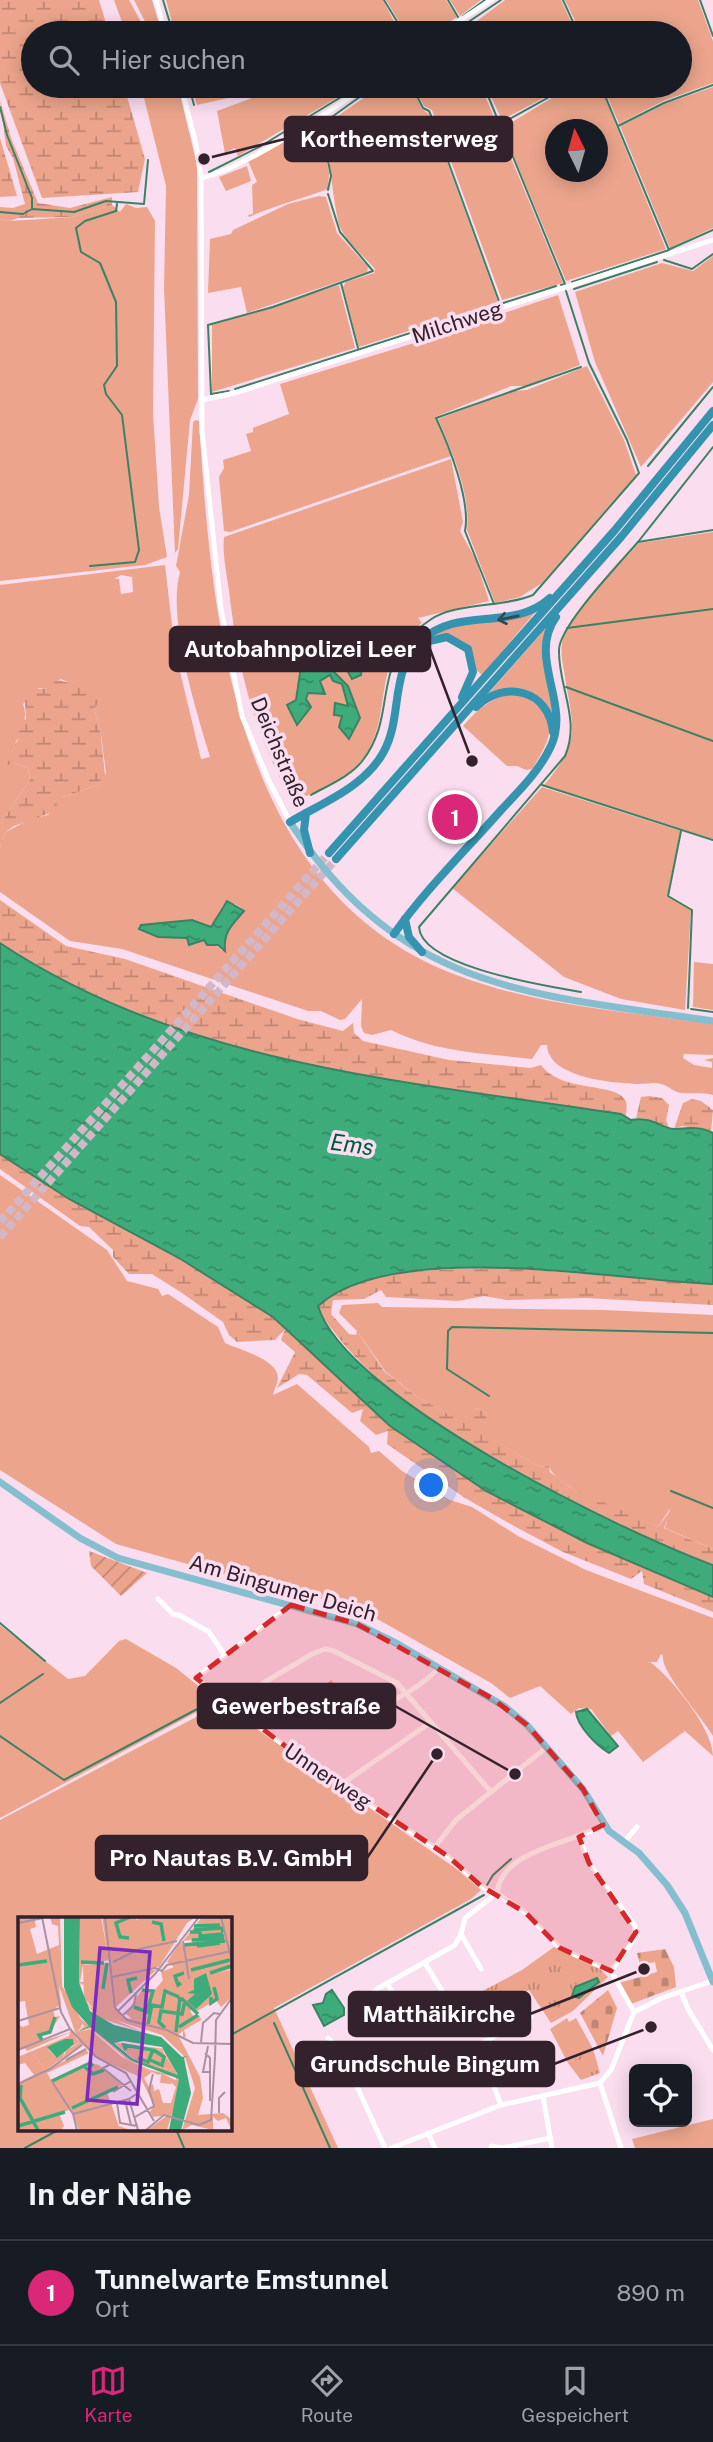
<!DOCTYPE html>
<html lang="de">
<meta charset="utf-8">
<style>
body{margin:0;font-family:"Public Sans",sans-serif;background:#20242c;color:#f1f3f6}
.controls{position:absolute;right:21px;bottom:21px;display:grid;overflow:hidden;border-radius:10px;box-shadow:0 4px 18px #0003}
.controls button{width:63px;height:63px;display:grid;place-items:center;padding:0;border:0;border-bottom:2px solid #363941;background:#171b24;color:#f1f3f6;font:35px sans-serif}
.compass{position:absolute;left:545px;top:119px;width:63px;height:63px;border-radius:50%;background:#171b24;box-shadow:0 4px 18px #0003;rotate:355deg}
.you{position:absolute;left:432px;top:1486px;width:24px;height:24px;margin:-18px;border:5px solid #fff;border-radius:50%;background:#1a73e8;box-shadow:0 0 0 10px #1a73e833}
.badge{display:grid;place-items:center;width:46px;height:46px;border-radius:50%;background:#db2777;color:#fff;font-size:23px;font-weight:700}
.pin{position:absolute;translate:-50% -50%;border:4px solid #fff;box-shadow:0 2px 7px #0006}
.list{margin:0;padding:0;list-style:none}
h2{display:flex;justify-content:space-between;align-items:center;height:91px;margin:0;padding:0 28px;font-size:30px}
h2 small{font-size:23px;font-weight:400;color:#9ea1a6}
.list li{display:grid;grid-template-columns:46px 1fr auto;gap:21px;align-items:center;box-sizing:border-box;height:105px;padding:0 28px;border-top:2px solid #363941}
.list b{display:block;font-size:26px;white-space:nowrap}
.list p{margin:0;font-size:23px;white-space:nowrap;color:#9ea1a6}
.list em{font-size:23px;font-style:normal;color:#9ea1a6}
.icon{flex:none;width:38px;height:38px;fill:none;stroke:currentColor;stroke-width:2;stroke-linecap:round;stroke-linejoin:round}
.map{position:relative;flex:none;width:713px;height:2148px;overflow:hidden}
.search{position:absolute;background:#171b24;box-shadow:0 4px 18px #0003;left:21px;right:21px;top:21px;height:77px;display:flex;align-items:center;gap:18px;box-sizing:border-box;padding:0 24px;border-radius:38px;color:#9ea1a6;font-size:26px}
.sheet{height:196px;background:#171b24}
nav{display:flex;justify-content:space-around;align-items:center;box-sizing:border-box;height:98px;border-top:2px solid #363941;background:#171b24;font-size:19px;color:#9ea1a6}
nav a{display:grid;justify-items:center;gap:4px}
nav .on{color:#db2777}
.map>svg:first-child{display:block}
</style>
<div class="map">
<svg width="713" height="2148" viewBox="0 0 713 2148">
<defs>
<pattern id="wetland-marsh" width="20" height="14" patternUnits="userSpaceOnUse" patternTransform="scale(1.75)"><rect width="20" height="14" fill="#eca58c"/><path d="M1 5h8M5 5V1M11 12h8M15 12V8" fill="none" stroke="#c08673"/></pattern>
<pattern id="cemetery-stones" width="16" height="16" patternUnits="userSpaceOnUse" patternTransform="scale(1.75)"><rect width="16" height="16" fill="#eca58c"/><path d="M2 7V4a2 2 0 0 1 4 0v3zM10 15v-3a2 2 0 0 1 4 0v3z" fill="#c08673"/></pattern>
<pattern id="park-tufts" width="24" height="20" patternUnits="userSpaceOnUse" patternTransform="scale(1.75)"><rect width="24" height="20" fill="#eca58c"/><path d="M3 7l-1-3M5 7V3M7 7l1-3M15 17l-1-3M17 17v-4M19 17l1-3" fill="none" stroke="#c08673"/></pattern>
<pattern id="garden-furrows" width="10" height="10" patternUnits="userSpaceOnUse" patternTransform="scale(1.75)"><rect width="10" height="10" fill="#eca58c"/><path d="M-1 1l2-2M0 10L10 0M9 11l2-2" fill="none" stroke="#c08673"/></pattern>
<pattern id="water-ripples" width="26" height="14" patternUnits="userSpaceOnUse" patternTransform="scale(1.75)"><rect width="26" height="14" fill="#3dac7a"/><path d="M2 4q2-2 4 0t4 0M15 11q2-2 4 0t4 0" fill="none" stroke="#348c64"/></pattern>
</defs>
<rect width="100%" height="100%" fill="#faddef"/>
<g fill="#eca58c" fill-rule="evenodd">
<path d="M114,0H129L147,33H126Z"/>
<path d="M134,0H152L162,33H151Z"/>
<path d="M166,0H383L400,33H175Z"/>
<path d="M386,0H446L457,17L432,33H406Z"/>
<path d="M450,0H481L460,16Z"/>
<path d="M505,0H561L576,33H467L465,30Z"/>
<path d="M565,0H698L713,41V83L663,101L619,124L603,86H680V33H581Z"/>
<path d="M141,86H178L197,165L198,399L190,420L178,549L175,553L164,288L166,186Z"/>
<path d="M191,86H282L197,105Z"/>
<path d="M297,86H357L238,156L235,148L225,153L217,111L265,93Z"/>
<path d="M381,86H411L422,109L430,115L498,302L359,347L343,287L346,282L374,273L375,269C364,256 347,243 340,227C335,215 324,129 329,122Z"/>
<path d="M414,86H481L563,283L502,300L432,110L424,106Z"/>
<path d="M486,86H566L502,120Z"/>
<path d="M572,86H600L666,249L566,281L502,128ZM556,130H598V172H556Z"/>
<path d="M713,87V228L670,248L620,126L665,104Z"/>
<path d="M309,125L321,131L329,173L328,189C301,199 276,205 249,217L248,215L253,214L252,185L257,182L248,161Z"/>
<path d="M247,166L251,181L226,191L219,177Z"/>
<path d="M319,196L326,197L337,233L368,267L367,272L247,313L241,287L208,293L210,239L231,234L233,230L288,204Z"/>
<path d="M126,204L136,208L147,207L155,221L153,413L159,507L167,557L145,565L0,581V219L10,221L72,217L112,205L120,212Z"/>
<path d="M713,256V382L641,467L595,362L575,292L662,263L693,271Z"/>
<path d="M339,285L355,348L212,392V325Z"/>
<path d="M558,295L580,365L525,386H511L435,417L451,456L230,532L224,531L219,477L224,468L223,460L251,451L246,434L253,432V428L289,414L280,384L424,340Z"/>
<path d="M587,366L624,440L636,475L542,583L520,597L495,603L467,530C471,495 452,451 438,419L513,391L527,390Z"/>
<path d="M196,420L199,421C212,625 234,893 459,976C539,1006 628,1012 713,1024V1055L684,1054L683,1058L694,1065L712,1068V1062L704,1060L713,1058V1095C701,1092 692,1094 681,1093C673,1092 668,1085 661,1084C654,1082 646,1084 639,1084C613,1083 548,1078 547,1045H541L532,1059C483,1053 437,1053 391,1030L372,1035L364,1033L361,1026L362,999L345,1019L340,1020L321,1011H308L122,949L70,941L0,892V848L6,832L30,819L48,815L61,798L97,785L106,773L100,727L94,709L101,699L61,679L45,689L39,688L23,704C32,727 8,742 13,763L28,768L30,780L0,824V585L165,565L175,651L201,759L210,757C196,710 167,619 180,572L176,566L189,495L193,422ZM121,575L132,577L133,592L121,594L119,579H114ZM235,904L241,908L240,916L233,919L222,951C207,931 163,943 139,929L152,924L192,920L211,927L223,905Z"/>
<path d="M451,459L463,522L460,531L476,560L489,601L418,618L422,623C366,665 397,716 361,761C345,781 315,791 293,803C253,729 239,674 229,591C227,574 222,554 224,537Z"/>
<path d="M713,532V839L544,785C584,738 572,726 564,671C562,660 560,649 563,639C569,614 621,564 639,543Z"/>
<path d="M538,609L482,675L475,669L464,644L432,636L447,627Z"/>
<path d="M547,627L554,723C549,703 532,684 509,689C502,690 494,694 488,694Z"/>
<path d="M520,693C559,717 555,733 532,769L526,770L517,766H507L463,726C480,707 494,695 520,693Z"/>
<path d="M542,787L681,831L667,896L691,910L685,1010L621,999L564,977L452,888Z"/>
<path d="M694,962L713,964V1010L693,1007Z"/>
<path d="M0,1175L107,1250L127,1281L158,1289L162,1296L168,1294L218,1327L225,1343C239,1350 279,1359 278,1379C277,1384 274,1390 273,1395L297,1384L369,1447L371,1453L379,1451L402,1471L450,1500L472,1507L518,1536L586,1570L713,1618V1736C703,1719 660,1671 663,1656L661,1654L657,1662H650C671,1677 713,1729 713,1756L685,1731L643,1762L618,1731L611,1736L591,1709L579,1708L571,1714L540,1686L510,1698L491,1683L354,1606L273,1588L116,1544L0,1470Z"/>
<path d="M378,1303L382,1307L604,1310L713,1315V1549L665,1528L670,1509L658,1527C636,1517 554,1488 549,1466L539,1467L481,1433L487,1413L476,1408L467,1425L416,1396L385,1371L357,1331L339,1313L342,1305Z"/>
<path d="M0,1625L68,1679L85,1676L119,1641L126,1639L176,1668L217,1701L0,1818Z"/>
<path d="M221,1704L458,1870L481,1890L471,1899L274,2008L338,2148H0V1820ZM19,1919H229V2129H19Z"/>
<path d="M567,2018L569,2022L576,2018L593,2049L568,2063L550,2029Z"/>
<path d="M713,2119V2148H635L632,2139Z"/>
</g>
<g fill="url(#wetland-marsh)">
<path d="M0,0H99L109,33H33V86H124L145,159L138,192L42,198L0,83Z"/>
<path d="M0,100L11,138L38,203L70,208L112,197V205L72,217L18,218L10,221L0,219V207L13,208L25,204L13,158L6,146Z"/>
<path d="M0,138L17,196L0,197Z"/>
<path d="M53,679L70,683L79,681L101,699L94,709L100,727L105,775L97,785L61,798L53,812L14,826L6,832L0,848V824L30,780L28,768L13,763L5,766V759L18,740L16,735L19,722L26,719C26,705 21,699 34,689H46Z"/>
<path d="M0,900L66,946L125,959L297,1019L343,1031L353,1023L354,1033L363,1041L449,1060L530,1068L541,1065C561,1093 616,1082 625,1100C628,1104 626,1111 626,1116L631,1120L621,1114C406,1080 187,1068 0,943Z"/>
<path d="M649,1096L662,1098L669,1105L666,1120L669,1128L644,1118L636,1119L641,1097Z"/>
<path d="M692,1099L701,1101L713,1110L711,1131L682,1126L674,1129L683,1103Z"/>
<path d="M0,1154L68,1199L179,1259L273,1317L390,1426L486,1491L588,1543L713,1597V1612L644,1584L642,1571L631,1579L563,1552L514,1526L465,1498L387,1444L388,1431L376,1435L360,1421L363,1409L352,1413L307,1375L299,1374L277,1388L295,1352L281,1340L285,1329L275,1340L237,1342L229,1335L223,1322L182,1293L152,1274H129L113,1257V1250L89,1227L80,1226L0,1169Z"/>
<path d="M510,1268L713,1284V1305L586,1298L507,1300L484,1296L458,1301L386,1297L381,1290L364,1299L333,1300L331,1314L349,1334L356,1335L357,1331L384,1371L416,1396L466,1424L476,1408L487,1413L482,1433L539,1467L549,1466L550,1472L570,1487L658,1527L671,1510L664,1528L713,1549V1564C654,1543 599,1514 543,1485C459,1439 370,1392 318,1309C335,1266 469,1269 510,1268Z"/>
</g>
<g fill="url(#cemetery-stones)">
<path d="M665,1949L674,1967L676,1987L631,2004L619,1983L657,1972L655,1962L640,1965L637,1953Z"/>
<path d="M608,1990L617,2008L603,2056L580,2013Z"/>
</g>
<g fill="url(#park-tufts)">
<path d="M331,1680L341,1691L320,1708L316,1693Z"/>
<path d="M554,1947L600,1969L608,1977L573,2011L551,2023L529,1990L489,2013L477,1994L522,1970Z"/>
<path d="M593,2049L600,2073L581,2080L568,2063Z"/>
</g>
<path fill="url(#garden-furrows)" d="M89,1551L147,1573L121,1596L91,1566Z"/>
<g fill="url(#water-ripples)" stroke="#3a8263" stroke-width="2">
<path d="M385,637L389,639L372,654L370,663L362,668L361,675L352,679L344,665L359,655L361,649L354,646L347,648L348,643L368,642Z"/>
<path d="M319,649L329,654L333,671L348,686L360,718L349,739L339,727L342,716L334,715L335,703L348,706L342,684L333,681L330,675L320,681L325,694L308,693L306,699L311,707L297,725L287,705L296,700L302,660L306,654Z"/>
<path d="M227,901L244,911C233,924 223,931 225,951L218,945H207L204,940L189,945L187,938L158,937L139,929L141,925L192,920L211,927Z"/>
<path d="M0,943C185,1066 407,1081 621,1114L631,1120C653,1116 662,1129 674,1129C688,1128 700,1126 713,1133V1284C616,1280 392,1238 318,1306C346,1398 623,1532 713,1565V1597L587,1543L486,1491L390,1426L273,1317L179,1258L69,1199L0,1154Z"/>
<path d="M587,1709L618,1746L609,1753C597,1746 577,1726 576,1712Z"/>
<path d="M597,1978L599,1982L579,1998L572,1996L575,1987Z"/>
<path d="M332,1990L344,2008V2015L324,2026L313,2005L323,2003L326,1994Z"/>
</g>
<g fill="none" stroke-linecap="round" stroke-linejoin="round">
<g stroke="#3a8263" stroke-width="2">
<path d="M163,0L173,33"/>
<path d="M384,0L404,33"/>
<path d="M448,0L458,17"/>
<path d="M563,0L578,33"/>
<path d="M700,0L713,36"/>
<path d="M463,16L485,0"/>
<path d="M435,33L452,23"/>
<path d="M452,33L501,0"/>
<path d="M189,86L194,105"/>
<path d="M412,86L423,108L429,111L433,120L500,304"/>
<path d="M484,86L565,284L561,285"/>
<path d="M244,97L291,86"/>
<path d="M0,107L7,135L32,198V208"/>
<path d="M508,120L569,86"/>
<path d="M322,124L375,86"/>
<path d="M618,126L664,103L713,85"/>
<path d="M322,131L331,176L328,190"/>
<path d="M209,172L261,146L359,86"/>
<path d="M0,212L23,214L32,209L74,212L106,201L144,204L148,160"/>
<path d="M670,249L713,230"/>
<path d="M664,260L692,269L713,254"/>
<path d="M572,282L669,250L601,86"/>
<path d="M341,283L358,348"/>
<path d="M574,289L657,262"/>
<path d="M457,318L556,286"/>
<path d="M235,389L451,320"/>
<path d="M229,391L211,394L208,325L273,307L373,271L340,232L328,194"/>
<path d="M648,466L713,387"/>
<path d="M638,542L713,447"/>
<path d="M90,566L135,562L139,550L122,415L106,394L104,385L117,366L116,302L100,263L81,252L76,228L85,221L116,211L117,204"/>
<path d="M494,604L465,531C471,501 449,446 436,418L581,367"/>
<path d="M567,628L713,609"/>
<path d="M566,687L713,741"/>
<path d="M542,785L713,840"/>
<path d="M311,795C329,785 351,776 363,760C400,711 367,663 430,620C456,602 502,608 533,595L639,473L627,440L589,363L566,291"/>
<path d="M681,831L668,896L692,910L688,1008"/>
<path d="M581,992C548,986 421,967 419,927L565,756C581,720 558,686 559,650C559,626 620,563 638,542L713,530"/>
<path d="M691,1009L713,1012"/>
<path d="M489,1396L447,1369L448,1331L452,1327L713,1333"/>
<path d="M671,1491L713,1508"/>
<path d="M0,1623L45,1661"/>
<path d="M0,1703L43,1674"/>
<path d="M0,1736L64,1780L214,1700"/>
<path d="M487,1885L493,1875L511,1859"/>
<path d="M274,2023L330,2148"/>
<path d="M229,2036L484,1895"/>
<path d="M176,2129L184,2148"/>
<path d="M25,2148L60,2129"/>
</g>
<g stroke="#d2b7c8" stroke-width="8" stroke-dasharray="8 4" stroke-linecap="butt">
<path d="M0,1222L329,853"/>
<path d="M0,1237L336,859"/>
</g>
<g stroke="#fff" stroke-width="5">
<path d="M156,0L165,33"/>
<path d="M441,33L491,0"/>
<path d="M181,86L196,144L201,178L202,431L221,609L242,716L268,779L290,822"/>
<path d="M201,178C243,169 329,112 366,86"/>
<path d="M201,400L235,393L713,240"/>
<path d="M158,1599L174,1615H179L209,1632L225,1656"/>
<path d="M291,1605L196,1678L298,1756L449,1857L481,1886L497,1893L526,1913L560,1948L611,1971"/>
<path d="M252,1691C304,1735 334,1738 391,1702C408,1692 427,1682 439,1667"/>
<path d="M228,1704L312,1654L325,1649L334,1651L397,1683L491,1792"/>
<path d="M342,1784L431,1722"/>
<path d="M579,1837L589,1863L635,1926L634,1939L611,1971L634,2012"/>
<path d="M624,1842L637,1827"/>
<path d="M434,1848L456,1820L547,1747"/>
<path d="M497,1893C502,1849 572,1844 603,1825"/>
<path d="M461,1934L481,1969"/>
<path d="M425,1963L442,1991"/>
<path d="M387,1983L404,2012"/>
<path d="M681,1992L688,2009L713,2050"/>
<path d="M363,2004L377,1989L455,1945L461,1934L465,1918L497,1893"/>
<path d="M328,2038L341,2051L385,2148"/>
<path d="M356,2081L415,2056"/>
<path d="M600,2083L621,2148"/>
<path d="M543,2096L552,2148"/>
<path d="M501,2105L478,2045L531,2017"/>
<path d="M428,2133L435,2148"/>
<path d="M491,2146L502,2148L551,2138"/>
<path d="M391,2148L501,2105L600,2083L611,2070L634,2012L662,1998L712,1981"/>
</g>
<g stroke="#85bfcf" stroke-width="7">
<path d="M290,822C401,992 530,994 713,1021"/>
<path d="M0,1482L80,1538L118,1558L357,1624L396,1643L504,1706L527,1725L583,1789L609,1831L639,1853L667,1885L685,1913L713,1982"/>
</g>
<g stroke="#3494af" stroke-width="8">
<path d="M425,642L447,637L468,649L473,672L462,697"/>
<path d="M476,707C505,679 549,690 553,732"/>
<path d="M306,813L304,830L310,853"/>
<path d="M290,822C322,803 364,787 383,753C404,716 388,672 422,640C458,606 513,632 550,598"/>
<path d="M329,853L615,530L713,411"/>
<path d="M336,859L621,537L713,425"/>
<path d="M405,919L409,937L422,952"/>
<path d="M394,934C426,889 466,850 502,809C520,790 540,770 551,746C571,703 527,658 556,617"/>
</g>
</g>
<defs><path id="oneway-shaft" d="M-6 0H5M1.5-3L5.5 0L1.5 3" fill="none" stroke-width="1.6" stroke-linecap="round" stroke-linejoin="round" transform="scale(1.75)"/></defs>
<use stroke="#33495a" href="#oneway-shaft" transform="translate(508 618) rotate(169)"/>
<path fill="#d62828" fill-opacity="0.2" stroke="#d62828" stroke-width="5" stroke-dasharray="14 9" stroke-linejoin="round" d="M291,1605L357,1624L493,1699L527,1725L583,1789L603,1825L579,1837L589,1863L636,1932L611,1971L560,1948L526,1913L481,1886L449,1857L298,1756L196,1678Z"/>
<g text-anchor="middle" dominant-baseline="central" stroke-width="7" stroke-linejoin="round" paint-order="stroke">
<g font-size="21" fill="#33212c" stroke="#faddef">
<text transform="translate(457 322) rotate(-18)">Milchweg</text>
<text transform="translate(280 752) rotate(67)">Deichstraße</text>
<text transform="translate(283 1588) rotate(16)">Am Bingumer Deich</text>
<text transform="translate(328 1776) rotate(34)">Unnerweg</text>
</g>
<g font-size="23" font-style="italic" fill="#005b3a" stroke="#faddef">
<text transform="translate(352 1144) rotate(8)">Ems</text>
</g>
</g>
<g transform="translate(18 1917)">
<rect width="214" height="214" fill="#faddef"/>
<path d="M0,0H16L18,10L12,12L19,37L41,28L40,9L34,7L32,0H42L44,69L65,106L60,115L72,112L104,140L134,155L126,161L131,170L135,167L136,174L141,172L145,186H153L158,170L145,158L160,164L161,174L149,213H129L150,198L135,200L132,195L136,188L122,160L80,141L65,128L30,153L0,165L16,158L7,146L0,148V140L14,134L27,153L45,142L48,133L61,126L41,69L43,87L35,93L37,100L42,99L32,115L22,119L25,124L53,115L9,134L7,131L0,134V106L4,110L11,108L7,84L0,85ZM84,0H118L119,4L120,0H178L169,6L141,50L131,53H138L98,90L104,100L114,102L108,97L118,81L124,73L136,74L145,63L143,55L156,50L149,45L163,24L165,29L174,28L173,23L165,24L184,0L213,1V52L196,57V78L179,94L175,91L172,94L176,100L181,98L185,106L183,103L166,113L168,119L165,122V114L160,118L182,160L185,181L180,198L205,196L213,202V212L208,201L200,204L195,200V213L174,208L164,213L177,171L167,140L144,118L81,98L66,81L65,48L91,46ZM98,126L144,133L156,153L129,148ZM68,133L71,136L29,156L33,163L72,146L81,148L104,168L89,175L101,209L112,213H61L53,192L41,197L46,209L43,213H0V167Z" fill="#eca58c"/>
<path d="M53,111L61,126L47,132L45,141L27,153L14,134L51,119ZM47,122H55L56,127L39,141L30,132Z" fill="#eca58c" fill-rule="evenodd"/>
<path d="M62,0H83L91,43L65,48L62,65H68V58L73,72L62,66L65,80L73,91L84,80L85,86L76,94L125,115L79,100L62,79L61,66ZM46,48L47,72L62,101L114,144L132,153L154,158L119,145L96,125L147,132L162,163V172L160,180L158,160L145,157L153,161V167L142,166L143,157L140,158L109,142L72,111L60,115L66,109L47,77ZM98,125L145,133L156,153L129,148Z" fill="#eca58c" fill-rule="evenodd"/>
<path d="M213,53V81L203,90L198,83L179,94L162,80L173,71L167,64L171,61Z" fill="#eca58c"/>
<path d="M46,0H62L61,66L72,94L96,108L143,120L164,140L169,139L166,141L173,176L163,213H151L161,162L114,144L72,110L60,115L71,109L54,90L46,70ZM105,124L144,130L160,158L115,142L96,126ZM188,56L194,77L178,92L169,84L177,77L169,76L176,73V62ZM47,122H55L56,127L39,141L29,130Z" fill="#3dac7a" fill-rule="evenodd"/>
<path fill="none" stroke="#3dac7a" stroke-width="3.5" d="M134,5L143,7L146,24M176,9L202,8M176,13L204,11L205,15M172,15H182V21L206,19M182,19L205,17M111,21L102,20L98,6L112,0M174,23L206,21M166,28L207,24M179,29L202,26M63,45L86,46M0,48L29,44M173,53L212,43M192,56L213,49M163,66L160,68L157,59L166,56M85,72L89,46M113,76L110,63L119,61M193,80V86L199,82L196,70M163,81L180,97M116,90L129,95L135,74L124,73M130,107L134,88L144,90L147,74L161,80M161,110L180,98M147,111L141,105L143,94L164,97L167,84M158,115L162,80M24,123L21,118L32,115L37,100M108,133L106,128L135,133L130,145L120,141M132,143L144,148L146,140L136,133M67,150L75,157L86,153M34,164L72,146L75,149M3,168L2,181L20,213M54,191L100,170M0,209L47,195"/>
<path fill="none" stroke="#aa92a1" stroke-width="2" d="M24,0L43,95L52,112L78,140L108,156L136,204M87,0L97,91M203,0L214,45M0,6L25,1M165,24L171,62M95,45L121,32L159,24M94,60L137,51L144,54L149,48L214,34M97,91L109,103L149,113L175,126L214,127M100,94L137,57L181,0M104,99L116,88L118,77M0,104L42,91M183,125L185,106L196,96L202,97M190,129L185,155H193M0,133L52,112M187,136L192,141V184M197,142L198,103L214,81M48,143L68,132M91,148L85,151L113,174M33,163L55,197M0,167L32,152L64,128M95,175L113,164M120,176L111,182L120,213M107,183L113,208L120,209M99,186L102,206L113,208M201,196V181L207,175M117,200L136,189L131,173L135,157M59,213L55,197L111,182M128,213L146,198L181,208L193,203L197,140"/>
<path fill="#7b2cbf" fill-opacity="0.15" stroke="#7b2cbf" stroke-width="3.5" d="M82,31L132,35L119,187L69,183Z"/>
<rect width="214" height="214" fill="none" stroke="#33212c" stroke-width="3.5"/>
</g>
<path fill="none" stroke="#33212c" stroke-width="2.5" d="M204 159L285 139M472 761L430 649M515 1774L395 1706M437 1754L367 1858M644 1969L530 2014M651 2027L554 2064"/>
<g fill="#33212c" stroke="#faddef" stroke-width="2.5">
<circle cx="204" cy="159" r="7"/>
<circle cx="472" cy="761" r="7"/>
<circle cx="515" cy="1774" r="7"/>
<circle cx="437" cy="1754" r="7"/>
<circle cx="644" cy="1969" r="7"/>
<circle cx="651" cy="2027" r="7"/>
</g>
<g fill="#33212c" stroke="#33212c" stroke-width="2.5">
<rect x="285" y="117" width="227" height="44" rx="7"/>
<rect x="170" y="627" width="260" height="44" rx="7"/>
<rect x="198" y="1684" width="197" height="44" rx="7"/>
<rect x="96" y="1836" width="271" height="44" rx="7"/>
<rect x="349" y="1992" width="181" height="44" rx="7"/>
<rect x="296" y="2042" width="258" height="44" rx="7"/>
</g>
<g font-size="23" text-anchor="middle" font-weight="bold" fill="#fff">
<text x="399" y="147">Kortheemsterweg</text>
<text x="300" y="657">Autobahnpolizei Leer</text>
<text x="296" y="1714">Gewerbestraße</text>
<text x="231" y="1866">Pro Nautas B.V. GmbH</text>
<text x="439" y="2022">Matthäikirche</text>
<text x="425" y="2072">Grundschule Bingum</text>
</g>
</svg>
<div class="controls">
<button><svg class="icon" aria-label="locate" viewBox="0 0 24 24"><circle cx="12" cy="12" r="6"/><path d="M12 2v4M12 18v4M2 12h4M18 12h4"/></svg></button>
</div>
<svg class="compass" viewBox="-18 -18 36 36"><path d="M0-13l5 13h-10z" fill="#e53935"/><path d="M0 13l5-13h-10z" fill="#9ea1a6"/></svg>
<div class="you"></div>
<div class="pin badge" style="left:455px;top:817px">1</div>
<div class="search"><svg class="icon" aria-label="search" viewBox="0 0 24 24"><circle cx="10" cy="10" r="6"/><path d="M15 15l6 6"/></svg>Hier suchen</div>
</div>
<section class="sheet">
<h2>In der Nähe<small></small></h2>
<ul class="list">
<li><span class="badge">1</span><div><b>Tunnelwarte Emstunnel</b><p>Ort</p></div><em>890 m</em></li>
</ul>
</section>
<nav>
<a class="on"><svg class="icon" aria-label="map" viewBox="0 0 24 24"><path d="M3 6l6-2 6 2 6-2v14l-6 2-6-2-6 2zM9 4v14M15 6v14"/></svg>Karte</a>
<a><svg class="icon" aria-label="directions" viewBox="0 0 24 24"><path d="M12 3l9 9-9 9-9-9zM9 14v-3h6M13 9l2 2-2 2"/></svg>Route</a>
<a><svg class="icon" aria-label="saved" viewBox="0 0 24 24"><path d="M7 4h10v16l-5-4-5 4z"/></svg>Gespeichert</a>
</nav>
